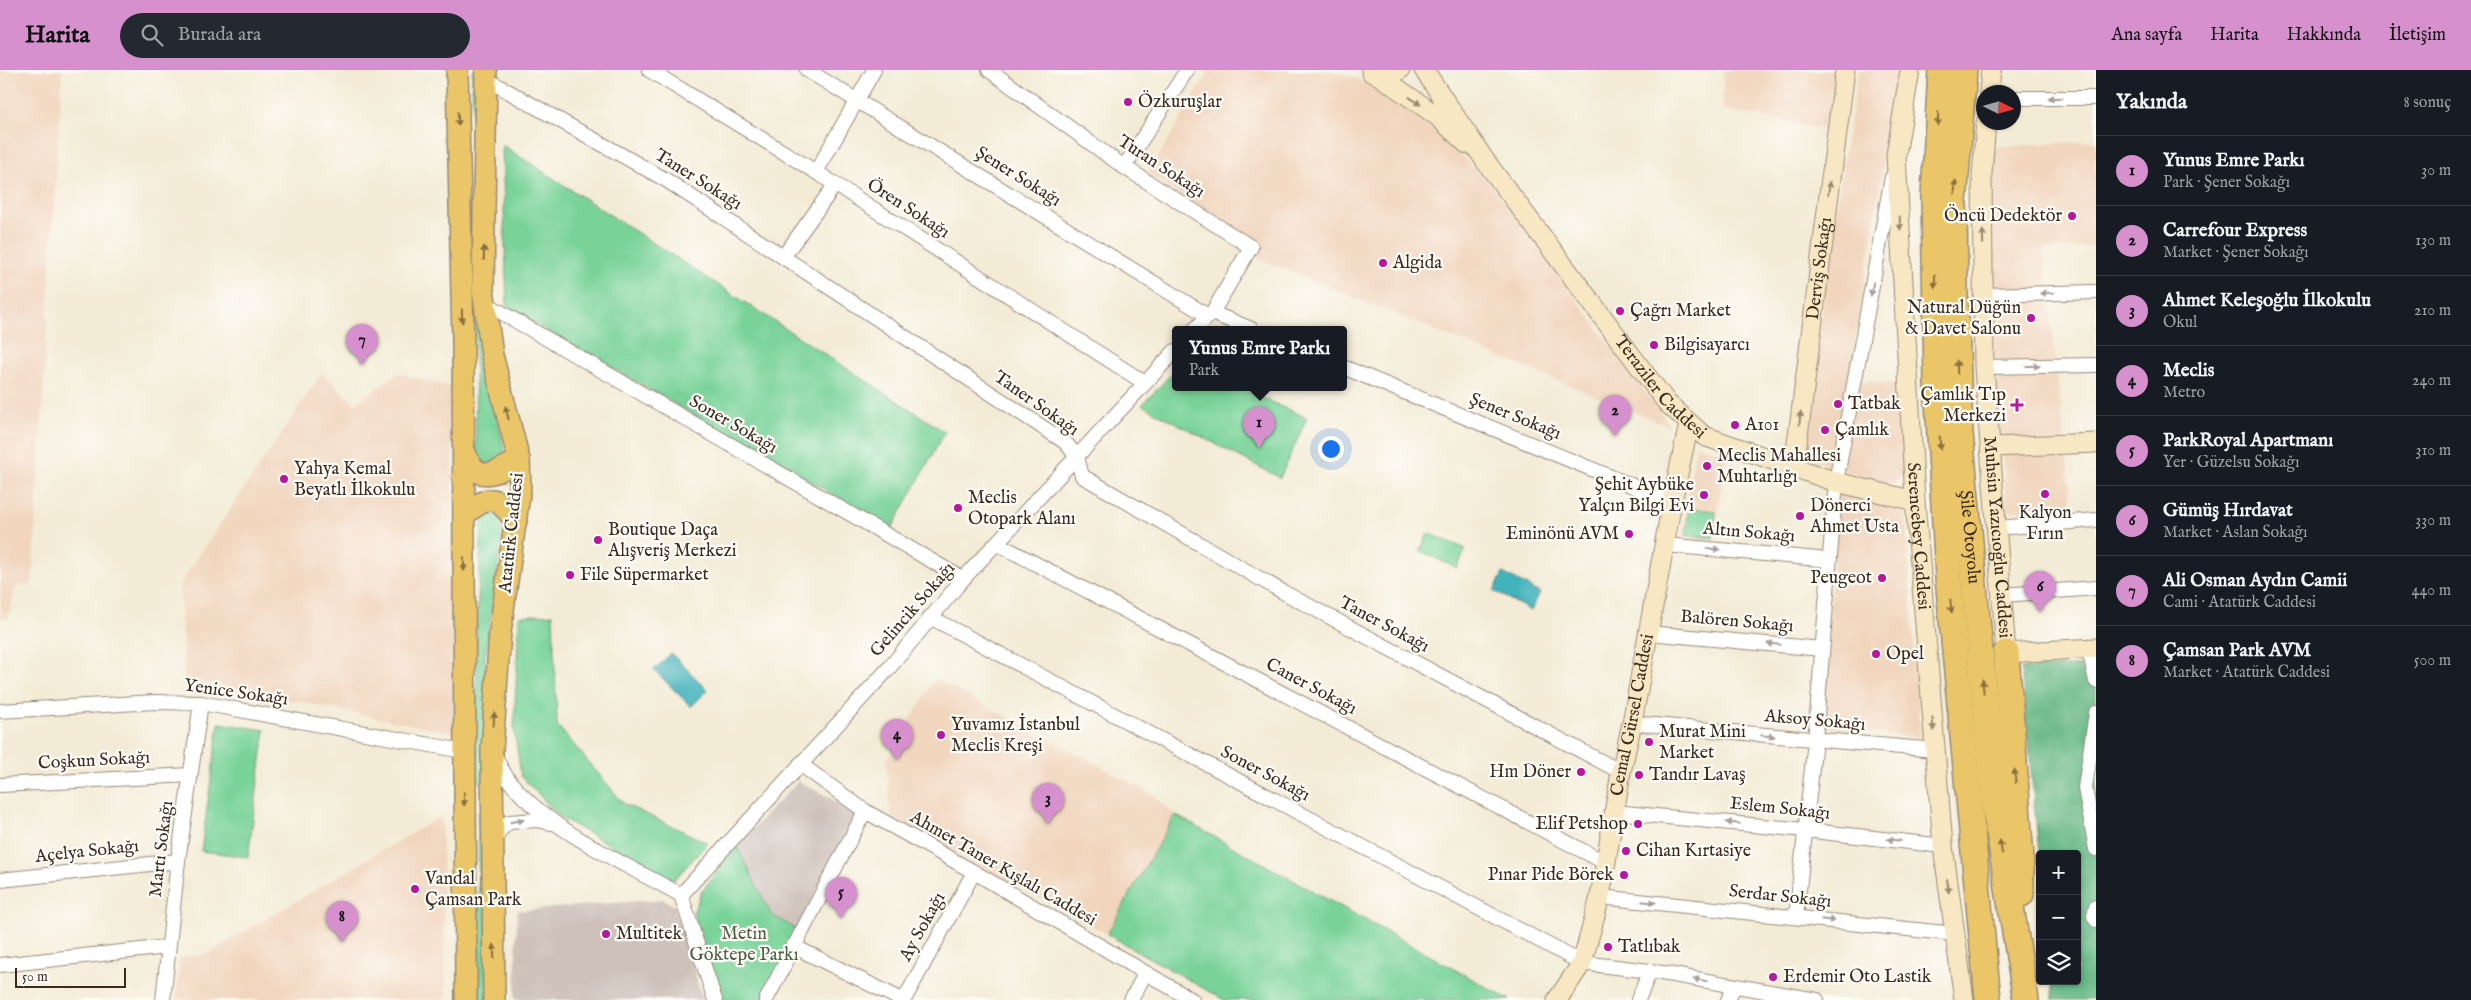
<!DOCTYPE html>
<html lang="tr">
<meta charset="utf-8">
<style>
body{margin:0;font-family:"IM FELL English",serif;background:#242831;color:#f1f3f6}
.controls{position:absolute;right:15px;bottom:15px;display:grid;overflow:hidden;border-radius:5px;box-shadow:0 1px 4px #0004}
.controls button{width:45px;height:45px;display:grid;place-items:center;padding:0;border:0;border-bottom:1px solid #363941;background:#171b24;color:#f1f3f6;font:25px sans-serif}
.compass{position:absolute;left:1976px;top:15px;width:45px;height:45px;border-radius:50%;background:#171b24;box-shadow:0 1px 4px #0004;rotate:95deg}
.scale{position:absolute;left:15px;bottom:12px;width:111px;box-sizing:border-box;padding-left:5px;border:2px solid #3b2a1e;border-top:0;font-size:14px;line-height:18px;white-space:nowrap;color:#3b2a1e;-webkit-text-stroke:4px #fdfcf7;paint-order:stroke}
.you{position:absolute;left:1330px;top:378px;width:18px;height:18px;margin:-12px;border:4px solid #fff;border-radius:50%;background:#1a73e8;box-shadow:0 0 0 8px #1a73e833}
.badge{display:grid;place-items:center;width:32px;height:32px;border-radius:50%;background:#d690ce;color:#111;font-size:16px;font-weight:700}
.pin{position:absolute;translate:-50% -41px;filter:drop-shadow(0 1px 2px #0008)}
.pin::after{content:'';position:absolute;top:26px;width:18px;height:15px;background:inherit;clip-path:polygon(0 0,100% 0,50% 100%)}
.popup{position:absolute;left:1172px;top:256px;width:175px;height:65px;box-sizing:border-box;display:grid;place-content:center;border-radius:5px;background:#171b24;filter:drop-shadow(0 1px 4px #0005);font-size:16px;white-space:nowrap;color:#9ea1a6}
.popup b{font-size:19px;color:#f1f3f6}
.popup::after{content:'';position:absolute;left:50%;top:100%;margin-left:-10px;border:10px solid transparent;border-top-color:#171b24}
.list{margin:0;padding:0;list-style:none}
h2{display:flex;justify-content:space-between;align-items:center;height:65px;margin:0;padding:0 20px;font-size:21px}
h2 small{font-size:16px;font-weight:400;color:#9ea1a6}
.list li{display:grid;grid-template-columns:32px 1fr auto;gap:15px;align-items:center;box-sizing:border-box;height:70px;padding:0 20px;border-top:1px solid #363941}
.list b{display:block;font-size:19px;white-space:nowrap}
.list p{margin:0;font-size:16px;white-space:nowrap;color:#9ea1a6}
.list em{font-size:16px;font-style:normal;color:#9ea1a6}
.icon{flex:none;width:28px;height:28px;fill:none;stroke:currentColor;stroke-width:2;stroke-linecap:round;stroke-linejoin:round}
.map{position:relative;flex:none;width:2096px;height:930px;overflow:hidden}
header{display:flex;align-items:center;gap:30px;box-sizing:border-box;height:70px;padding:0 25px;background:#d690ce;color:#111}
header strong{font-size:24px}
nav{display:flex;gap:28px;margin-inline-start:auto;font-size:18px}
.search{width:350px;height:45px;background:#242831;display:flex;align-items:center;gap:12px;box-sizing:border-box;padding:0 18px;border-radius:28px;color:#9ea1a6;font-size:19px}
main{display:flex}
aside{flex:1;background:#171b24}
.map>svg:first-child{display:block}
</style>
<header>
<strong>Harita</strong>
<div class="search"><svg class="icon" aria-label="search" viewBox="0 0 24 24"><circle cx="10" cy="10" r="6"/><path d="M15 15l6 6"/></svg>Burada ara</div>
<nav><a>Ana sayfa</a><a>Harita</a><a>Hakkında</a><a>İletişim</a></nav>
</header>
<main>
<div class="map">
<svg width="2096" height="930" viewBox="0 0 2096 930">
<rect width="100%" height="100%" fill="#fdfcf7"/>
<filter id="ink" filterUnits="userSpaceOnUse"><feTurbulence type="fractalNoise" baseFrequency=".02" numOctaves="2"/><feDisplacementMap in="SourceGraphic" scale="10" xChannelSelector="R" yChannelSelector="G"/><feConvolveMatrix kernelMatrix="1 2 1 2 8 2 1 2 1" color-interpolation-filters="sRGB"/></filter>
<filter id="wash" filterUnits="userSpaceOnUse"><feTurbulence type="fractalNoise" baseFrequency=".0096" numOctaves="4" result="noise"/><feDisplacementMap in="SourceGraphic" scale="20" xChannelSelector="R" yChannelSelector="G"/><feGaussianBlur stdDeviation="1.12" result="paint"/><feColorMatrix in="noise" values="0 0 0 0 0 0 0 0 0 0 0 0 0 0 0 0 0 1.4 0 .05"/><feComposite in="paint" operator="in"/></filter>
<g filter="url(#wash)">
<rect width="100%" height="100%" fill="#f3ebd5"/>
<g fill="#f1d5bd">
<path d="M0,0H62L32,514L16,516L8,548H0Z"/>
<path d="M1210,0H1329L1358,9L1423,49L1493,117L1671,357L1260,189L1253,175L1148,104Z"/>
<path d="M1723,0H1836L1827,60L1723,39Z"/>
<path d="M1859,0H1898L1849,309L1905,315L1906,402L1890,416L1802,386L1846,72Z"/>
<path d="M2096,71V177L2043,179L2072,437L2007,442L1992,255L1991,77Z"/>
<path d="M322,303L355,334L398,303L451,317L457,664L184,608L180,514Z"/>
<path d="M1696,375L1726,383L1714,472L1681,468Z"/>
<path d="M1839,418L1905,435L1920,668L1822,658Z"/>
<path d="M935,609L1154,725L1175,745L1107,864L892,748L886,690Z"/>
<path d="M441,746L446,930H176L180,888L207,884Z"/>
</g>
<g fill="#cec1ba">
<path d="M798,711L857,742L797,860L771,844L737,776Z"/>
<path d="M663,829L674,836L703,930H515L517,841Z"/>
</g>
<g fill="#79d399" stroke="#5a7e5c">
<path d="M472,0H479L494,333L505,382L501,390L487,395L476,387Z"/>
<path d="M502,75L945,362L892,458L507,238Z"/>
<path d="M1175,300V317H1238L1307,348L1280,408L1142,335Z"/>
<path d="M496,438L504,449L485,587L484,713L476,712L477,550L482,450L488,440Z"/>
<path d="M1689,438L1716,441L1713,468L1686,465Z"/>
<path d="M1428,463L1466,479L1457,498L1420,481Z"/>
<path d="M553,544L557,655L624,734L708,773L674,810L561,748L521,706L514,659L519,546Z"/>
<path d="M219,653L265,660L248,787L201,781Z"/>
<path d="M478,743L485,744L488,930H479Z"/>
<path d="M1175,745L1510,930H1224L1107,864Z"/>
<path d="M737,776L771,844L797,860L762,930H719L693,843L702,821Z"/>
</g>
<path fill="#62b581" stroke="#4e7050" d="M2096,595V930H2053L2051,911H2077V784H2040V794L2021,599Z"/>
<g fill="#42b2bb" stroke="#3e6e6c">
<path d="M1503,503L1540,523L1531,541L1494,521Z"/>
<path d="M671,583L708,620L691,637L654,600Z"/>
</g>
</g>
<g filter="url(#ink)">
<g fill="none" stroke-linecap="round" stroke-linejoin="round">
<g stroke="#978a7a" stroke-width="16">
<g id="street">
<path d="M649,0L816,102L1145,313"/>
<path d="M807,0L1208,246"/>
<path d="M989,0L1124,97L1251,177L1212,243L1195,259"/>
<path d="M486,9L666,110L1065,372L1077,387L1082,406L1283,522L1621,702"/>
<path d="M2014,28H2096"/>
<path d="M1124,97L1187,0"/>
<path d="M816,102L874,0"/>
<path d="M783,187L835,115"/>
<path d="M1984,225L2096,222"/>
<path d="M485,233L963,509"/>
<path d="M1212,243L1251,259"/>
<path d="M1343,297L1672,432"/>
<path d="M1984,297L2096,295"/>
<path d="M1997,458L2096,450"/>
<path d="M998,474L1606,793"/>
<path d="M1665,475L1829,490"/>
<path d="M2002,525L2096,518"/>
<path d="M930,547L1582,893L1650,901L1817,930"/>
<path d="M1649,563L1822,579"/>
<path d="M2089,579L2096,611"/>
<path d="M0,641L155,632L201,633L463,681"/>
<path d="M2096,643L2085,718L2096,779"/>
<path d="M1632,653L1935,680"/>
<path d="M496,688C521,749 624,793 681,825L715,930"/>
<path d="M800,694L865,741L974,802L1192,930"/>
<path d="M0,715L190,705"/>
<path d="M1614,742L1805,760L1943,776"/>
<path d="M494,773L500,760L509,752L537,750L551,753"/>
<path d="M0,810L178,791"/>
<path d="M681,825L890,597L963,509L1175,281"/>
<path d="M1600,827L1955,864"/>
<path d="M2096,837L2094,846L2096,850"/>
<path d="M1796,847L1815,670L1836,412L1892,107"/>
<path d="M793,876L902,930"/>
<path d="M0,895L168,877"/>
<path d="M163,930L178,791L201,633"/>
<path d="M766,930L865,741"/>
<path d="M904,930L974,802"/>
<path d="M1131,930L1145,904"/>
<path d="M1638,930L1650,901"/>
<path d="M1728,930L1734,916"/>
</g>
</g>
<g stroke="#978a7a" stroke-width="21">
<g id="secondary">
<path d="M1371,0L1437,46L1467,74"/>
<path id="s1" d="M1424,0L1486,92L1667,333L1704,366L1836,412L1915,431"/>
<path id="s2" d="M1910,0L1896,85L1915,431L1943,776L1964,930"/>
<path d="M1372,3L1387,6L1400,0"/>
<path d="M1989,22L1991,0"/>
<path id="s3" d="M1986,52L1982,104L1984,297L2006,583L2096,578"/>
<path d="M1991,377L2096,373"/>
<path id="s4" d="M1794,397L1845,0"/>
<path id="s5" d="M1557,930L1582,893L1600,827L1621,702L1632,653L1672,432L1689,354"/>
</g>
</g>
<g stroke="#978a7a" stroke-width="24">
<g id="primary">
<path d="M457,0L463,271L466,930"/>
<path d="M486,0L483,219L492,285L519,390L520,417L500,562L492,680L494,930"/>
<path d="M464,380C476,415 493,405 519,390"/>
<path d="M464,445C492,423 495,425 516,451"/>
</g>
</g>
<g stroke="#978a7a" stroke-width="28">
<g id="highway">
<path d="M1941,0L1934,126L1937,312L1948,507L1988,930"/>
<path id="s6" d="M1964,0L1954,132L1955,226L1960,363L1994,732L2026,930"/>
<path d="M2006,583L2021,789V824"/>
</g>
</g>
<use href="#street" stroke="#fff" stroke-width="14"/>
<use href="#secondary" stroke="#f7e8c3" stroke-width="19"/>
<use href="#primary" stroke="#eac669" stroke-width="21"/>
<use href="#highway" stroke="#eac669" stroke-width="25"/>
</g>
<defs><path id="oneway-solid" d="M-6-.8H1V-3.2L6.5 0L1 3.2V.8H-6Z" transform="scale(1.25)"/></defs>
<g fill="#a79f9a">
<use href="#oneway-solid" transform="translate(2055 28) rotate(180)"/>
<use href="#oneway-solid" transform="translate(1872 219) rotate(100)"/>
<use href="#oneway-solid" transform="translate(2047 223) rotate(178)"/>
<use href="#oneway-solid" transform="translate(2033 296)"/>
<use href="#oneway-solid" transform="translate(1713 479) rotate(5)"/>
<use href="#oneway-solid" transform="translate(1774 574) rotate(-175)"/>
<use href="#oneway-solid" transform="translate(1768 666) rotate(5)"/>
<use href="#oneway-solid" transform="translate(517 751) rotate(-9)"/>
<use href="#oneway-solid" transform="translate(1733 753) rotate(-175)"/>
<use href="#oneway-solid" transform="translate(1894 770) rotate(-173)"/>
<use href="#oneway-solid" transform="translate(1649 832) rotate(6)"/>
<use href="#oneway-solid" transform="translate(1828 850) rotate(6)"/>
<use href="#oneway-solid" transform="translate(1700 910) rotate(-170)"/>
</g>
<g fill="#998970">
<use href="#oneway-solid" transform="translate(1415 31) rotate(34)"/>
<use href="#oneway-solid" transform="translate(1829 118) rotate(-83)"/>
<use href="#oneway-solid" transform="translate(1900 153) rotate(87)"/>
<use href="#oneway-solid" transform="translate(1983 167) rotate(-91)"/>
<use href="#oneway-solid" transform="translate(1800 348) rotate(-83)"/>
<use href="#oneway-solid" transform="translate(1933 654) rotate(85)"/>
<use href="#oneway-solid" transform="translate(1948 816) rotate(82)"/>
</g>
<g fill="#8a7040">
<use href="#oneway-solid" transform="translate(458 49) rotate(89)"/>
<use href="#oneway-solid" transform="translate(1938 49) rotate(93)"/>
<use href="#oneway-solid" transform="translate(1955 117) rotate(-87)"/>
<use href="#oneway-solid" transform="translate(484 183) rotate(-89)"/>
<use href="#oneway-solid" transform="translate(1935 211) rotate(89)"/>
<use href="#oneway-solid" transform="translate(462 246) rotate(89)"/>
<use href="#oneway-solid" transform="translate(1957 297) rotate(-92)"/>
<use href="#oneway-solid" transform="translate(507 343) rotate(-104)"/>
<use href="#oneway-solid" transform="translate(1940 373) rotate(87)"/>
<use href="#oneway-solid" transform="translate(464 494) rotate(90)"/>
<use href="#oneway-solid" transform="translate(1951 536) rotate(84)"/>
<use href="#oneway-solid" transform="translate(1983 616) rotate(-95)"/>
<use href="#oneway-solid" transform="translate(494 649) rotate(-86)"/>
<use href="#oneway-solid" transform="translate(2015 706) rotate(-94)"/>
<use href="#oneway-solid" transform="translate(464 729) rotate(89)"/>
<use href="#oneway-solid" transform="translate(2001 777) rotate(-99)"/>
<use href="#oneway-solid" transform="translate(494 881) rotate(-90)"/>
</g>
</g>
<g fill="#b5179e" stroke="#fdfcf7" stroke-width="2">
<circle cx="1128" cy="32" r="5"/>
<circle cx="2072" cy="146" r="5"/>
<circle cx="1383" cy="193" r="5"/>
<circle cx="1620" cy="241" r="5"/>
<circle cx="2031" cy="248" r="5"/>
<circle cx="1654" cy="275" r="5"/>
<circle cx="1838" cy="334" r="5"/>
<path d="M2014.5 327.5h5v5h5v5h-5v5h-5v-5h-5v-5h5z"/>
<circle cx="1735" cy="355" r="5"/>
<circle cx="1825" cy="360" r="5"/>
<circle cx="1707" cy="396" r="5"/>
<circle cx="284" cy="409" r="5"/>
<circle cx="2045" cy="424" r="5"/>
<circle cx="1704" cy="425" r="5"/>
<circle cx="958" cy="438" r="5"/>
<circle cx="1800" cy="446" r="5"/>
<circle cx="1629" cy="464" r="5"/>
<circle cx="598" cy="470" r="5"/>
<circle cx="570" cy="505" r="5"/>
<circle cx="1882" cy="508" r="5"/>
<circle cx="1876" cy="584" r="5"/>
<circle cx="941" cy="665" r="5"/>
<circle cx="1649" cy="672" r="5"/>
<circle cx="1581" cy="702" r="5"/>
<circle cx="1639" cy="705" r="5"/>
<circle cx="1638" cy="754" r="5"/>
<circle cx="1626" cy="781" r="5"/>
<circle cx="1624" cy="805" r="5"/>
<circle cx="415" cy="819" r="5"/>
<circle cx="606" cy="864" r="5"/>
<circle cx="1608" cy="877" r="5"/>
<circle cx="1773" cy="907" r="5"/>
</g>
<g text-anchor="middle" dominant-baseline="central" stroke-width="4.5" stroke-linejoin="round" paint-order="stroke">
<g font-size="18" fill="#3b2a1e" stroke="#fdfcf7" text-anchor="start">
<text x="1138" y="32">Özkuruşlar</text>
<text x="2062" y="146" text-anchor="end">Öncü Dedektör</text>
<text x="1393" y="193">Algida</text>
<text x="2021" y="238" text-anchor="end">Natural Düğün<tspan x="2021" dy="21">&amp; Davet Salonu</tspan></text>
<text x="1630" y="241">Çağrı Market</text>
<text x="1664" y="275">Bilgisayarcı</text>
<text x="2006" y="325" text-anchor="end">Çamlık Tıp<tspan x="2006" dy="21">Merkezi</tspan></text>
<text x="1848" y="334">Tatbak</text>
<text x="1745" y="355">A101</text>
<text x="1835" y="360">Çamlık</text>
<text x="1717" y="386">Meclis Mahallesi<tspan x="1717" dy="21">Muhtarlığı</tspan></text>
<text x="294" y="399">Yahya Kemal<tspan x="294" dy="21">Beyatlı İlkokulu</tspan></text>
<text x="1694" y="415" text-anchor="end">Şehit Aybüke<tspan x="1694" dy="21">Yalçın Bilgi Evi</tspan></text>
<text x="968" y="428">Meclis<tspan x="968" dy="21">Otopark Alanı</tspan></text>
<text x="1810" y="436">Dönerci<tspan x="1810" dy="21">Ahmet Usta</tspan></text>
<text x="2045" y="443" text-anchor="middle">Kalyon<tspan x="2045" dy="21">Fırın</tspan></text>
<text x="608" y="460">Boutique Daça<tspan x="608" dy="21">Alışveriş Merkezi</tspan></text>
<text x="1619" y="464" text-anchor="end">Eminönü AVM</text>
<text x="580" y="505">File Süpermarket</text>
<text x="1872" y="508" text-anchor="end">Peugeot</text>
<text x="1886" y="584">Opel</text>
<text x="951" y="655">Yuvamız İstanbul<tspan x="951" dy="21">Meclis Kreşi</tspan></text>
<text x="1659" y="662">Murat Mini<tspan x="1659" dy="21">Market</tspan></text>
<text x="1571" y="702" text-anchor="end">Hm Döner</text>
<text x="1649" y="705">Tandır Lavaş</text>
<text x="1628" y="754" text-anchor="end">Elif Petshop</text>
<text x="1636" y="781">Cihan Kırtasiye</text>
<text x="1614" y="805" text-anchor="end">Pınar Pide Börek</text>
<text x="425" y="809">Vandal<tspan x="425" dy="21">Çamsan Park</tspan></text>
<text x="616" y="864">Multitek</text>
<text x="1618" y="877">Tatlıbak</text>
<text x="1783" y="907">Erdemir Oto Lastik</text>
</g>
<g font-size="18" fill="#3b2a1e" stroke="#fdfcf7">
<text transform="translate(1161 97) rotate(33)">Turan Sokağı</text>
<text transform="translate(1018 107) rotate(32)">Şener Sokağı</text>
<text transform="translate(698 110) rotate(32)">Taner Sokağı</text>
<text transform="translate(908 139) rotate(33)">Ören Sokağı</text>
<text stroke="none"><textPath href="#s4" startOffset="200">Derviş Sokağı</textPath></text>
<text stroke="none"><textPath href="#s1" startOffset="396">Teraziler Caddesi</textPath></text>
<text transform="translate(1036 334) rotate(35)">Taner Sokağı</text>
<text transform="translate(1515 347) rotate(22)">Şener Sokağı</text>
<text transform="translate(733 355) rotate(30)">Soner Sokağı</text>
<text transform="translate(512 463) rotate(-84)">Atatürk Caddesi</text>
<text transform="translate(1749 463) rotate(5)">Altın Sokağı</text>
<text stroke="none"><textPath href="#s2" startOffset="468">Serencebey Caddesi</textPath></text>
<text stroke="none"><textPath href="#s6" startOffset="468">Şile Otoyolu</textPath></text>
<text stroke="none"><textPath href="#s3" startOffset="416">Muhsin Yazıcıoğlu Caddesi</textPath></text>
<text transform="translate(913 540) rotate(-49)">Gelincik Sokağı</text>
<text transform="translate(1737 552) rotate(5)">Balören Sokağı</text>
<text transform="translate(1384 555) rotate(28)">Taner Sokağı</text>
<text transform="translate(1311 617) rotate(28)">Caner Sokağı</text>
<text transform="translate(236 623) rotate(8)">Yenice Sokağı</text>
<text stroke="none"><textPath href="#s5" startOffset="298">Cemal Gürsel Caddesi</textPath></text>
<text transform="translate(1815 651) rotate(5)">Aksoy Sokağı</text>
<text transform="translate(94 691) rotate(-3)">Coşkun Sokağı</text>
<text transform="translate(1265 704) rotate(28)">Soner Sokağı</text>
<text transform="translate(1780 739) rotate(6)">Eslem Sokağı</text>
<text transform="translate(162 779) rotate(-83)">Martı Sokağı</text>
<text transform="translate(87 782) rotate(-6)">Açelya Sokağı</text>
<text transform="translate(1003 799) rotate(30)">Ahmet Taner Kışlalı Caddesi</text>
<text transform="translate(1780 827) rotate(6)">Serdar Sokağı</text>
<text transform="translate(923 857) rotate(-61)">Ay Sokağı</text>
</g>
<g font-size="18" fill="#4e5d43" stroke="#fdfcf7">
<text x="744" y="864">Metin<tspan x="744" dy="21">Göktepe Parkı</tspan></text>
</g>
</g>
</svg>
<div class="controls">
<button>+</button>
<button>−</button>
<button><svg class="icon" aria-label="layers" viewBox="0 0 24 24"><path d="M12 4l9 5-9 5-9-5zM3 14l9 5 9-5"/></svg></button>
</div>
<svg class="compass" viewBox="-18 -18 36 36"><path d="M0-13l5 13h-10z" fill="#e53935"/><path d="M0 13l5-13h-10z" fill="#9ea1a6"/></svg>
<div class="scale">50 m</div>
<div class="you"></div>
<div class="pin badge" style="left:1259px;top:378px">1</div>
<div class="popup"><b>Yunus Emre Parkı</b>Park</div>
<div class="pin badge" style="left:1615px;top:366px">2</div>
<div class="pin badge" style="left:1048px;top:754px">3</div>
<div class="pin badge" style="left:897px;top:690px">4</div>
<div class="pin badge" style="left:841px;top:848px">5</div>
<div class="pin badge" style="left:2040px;top:542px">6</div>
<div class="pin badge" style="left:362px;top:295px">7</div>
<div class="pin badge" style="left:342px;top:872px">8</div>
</div>
<aside>
<h2>Yakında<small>8 sonuç</small></h2>
<ul class="list">
<li><span class="badge">1</span><div><b>Yunus Emre Parkı</b><p>Park · Şener Sokağı</p></div><em>30 m</em></li>
<li><span class="badge">2</span><div><b>Carrefour Express</b><p>Market · Şener Sokağı</p></div><em>130 m</em></li>
<li><span class="badge">3</span><div><b>Ahmet Keleşoğlu İlkokulu</b><p>Okul</p></div><em>210 m</em></li>
<li><span class="badge">4</span><div><b>Meclis</b><p>Metro</p></div><em>240 m</em></li>
<li><span class="badge">5</span><div><b>ParkRoyal Apartmanı</b><p>Yer · Güzelsu Sokağı</p></div><em>310 m</em></li>
<li><span class="badge">6</span><div><b>Gümüş Hırdavat</b><p>Market · Aslan Sokağı</p></div><em>330 m</em></li>
<li><span class="badge">7</span><div><b>Ali Osman Aydın Camii</b><p>Cami · Atatürk Caddesi</p></div><em>440 m</em></li>
<li><span class="badge">8</span><div><b>Çamsan Park AVM</b><p>Market · Atatürk Caddesi</p></div><em>500 m</em></li>
</ul>
</aside>
</main>
